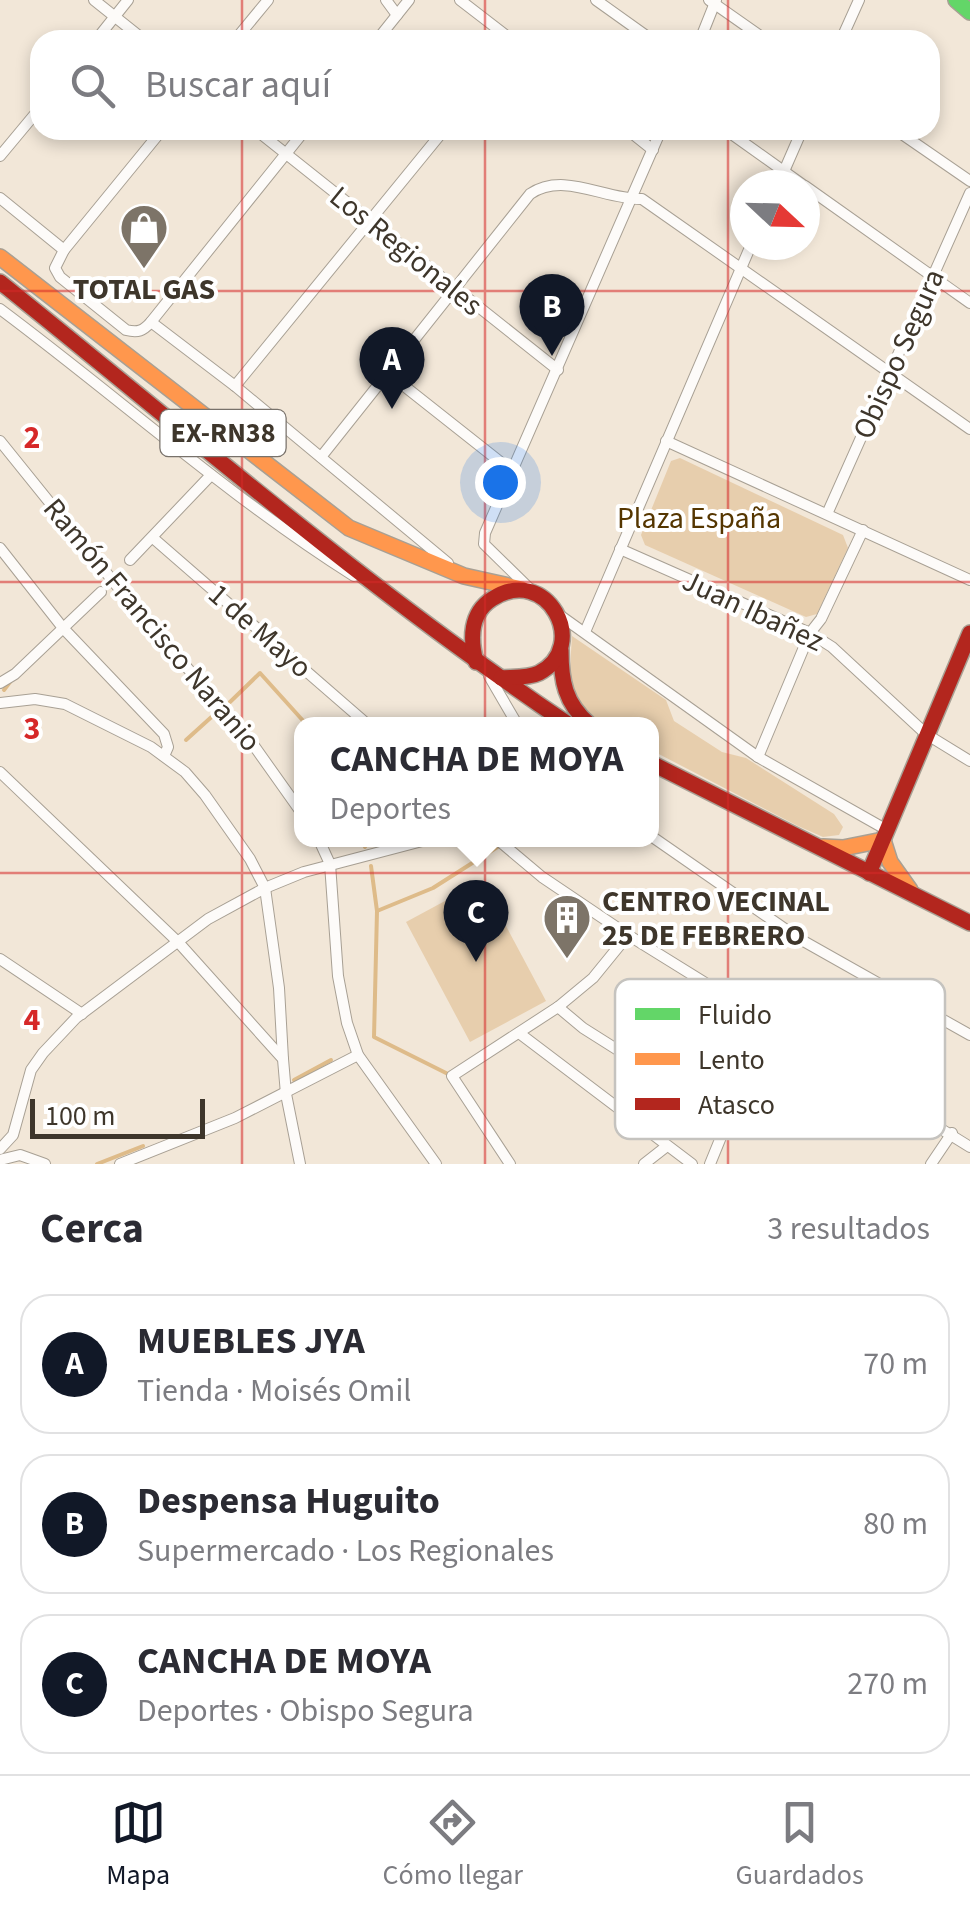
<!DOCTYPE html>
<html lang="es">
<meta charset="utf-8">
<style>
body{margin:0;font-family:"Source Sans 3",sans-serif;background:#f7f7f7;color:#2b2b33}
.compass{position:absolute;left:730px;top:170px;width:90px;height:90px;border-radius:50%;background:#fff;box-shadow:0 5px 15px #0003;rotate:112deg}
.scale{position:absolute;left:30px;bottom:25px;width:175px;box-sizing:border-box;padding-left:10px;border:5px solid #3e362b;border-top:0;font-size:28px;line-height:35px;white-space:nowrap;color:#3e362b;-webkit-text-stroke:8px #fff;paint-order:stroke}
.you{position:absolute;left:500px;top:482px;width:35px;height:35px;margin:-25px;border:8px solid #fff;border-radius:50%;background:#1a73e8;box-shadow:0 0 0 15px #1a73e833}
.badge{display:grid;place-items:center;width:65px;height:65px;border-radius:50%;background:#111827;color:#fff;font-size:32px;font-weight:700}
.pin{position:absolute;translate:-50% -82px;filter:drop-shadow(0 2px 5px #0008)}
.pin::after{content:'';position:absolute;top:52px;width:35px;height:30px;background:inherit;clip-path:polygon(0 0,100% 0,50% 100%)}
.popup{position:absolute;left:294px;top:717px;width:365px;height:130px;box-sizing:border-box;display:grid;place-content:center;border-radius:20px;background:#fff;filter:drop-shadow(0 2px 8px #0005);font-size:32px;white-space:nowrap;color:#7c7c81}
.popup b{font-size:38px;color:#2b2b33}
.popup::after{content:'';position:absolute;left:50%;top:100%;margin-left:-20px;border:20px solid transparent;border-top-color:#fff}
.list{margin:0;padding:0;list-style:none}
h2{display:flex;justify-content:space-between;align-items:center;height:130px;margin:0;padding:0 40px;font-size:42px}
h2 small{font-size:32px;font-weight:400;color:#7c7c81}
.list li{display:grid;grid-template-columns:65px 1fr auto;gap:30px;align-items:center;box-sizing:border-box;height:140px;margin:0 20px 20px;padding:0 20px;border:2px solid #e1e1e2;border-radius:30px}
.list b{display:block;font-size:38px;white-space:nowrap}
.list p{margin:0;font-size:32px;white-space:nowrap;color:#7c7c81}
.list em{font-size:32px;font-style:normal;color:#7c7c81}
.icon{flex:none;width:55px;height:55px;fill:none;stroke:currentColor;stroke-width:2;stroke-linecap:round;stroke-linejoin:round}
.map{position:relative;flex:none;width:970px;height:1164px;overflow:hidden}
.search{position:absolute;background:#fff;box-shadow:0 5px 15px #0003;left:30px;right:30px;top:30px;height:110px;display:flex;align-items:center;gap:25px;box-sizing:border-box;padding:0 35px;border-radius:30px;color:#7c7c81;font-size:38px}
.sheet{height:610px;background:#fff}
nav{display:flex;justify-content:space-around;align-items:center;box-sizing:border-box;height:140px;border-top:2px solid #e1e1e2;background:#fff;font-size:28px;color:#7c7c81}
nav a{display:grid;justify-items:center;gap:5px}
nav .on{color:#111827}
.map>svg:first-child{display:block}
</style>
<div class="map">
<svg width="970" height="1164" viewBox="0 0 970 1164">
<rect width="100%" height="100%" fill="#f2e7d8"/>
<g fill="#e7cead">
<path d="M680,458L843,535L848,548L817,614L806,617L645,545L641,535L671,461Z"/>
<path d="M572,636L666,700L674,721L722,752L746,758L834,814L843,827L839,835L823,837L798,826L651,750V724C637,724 616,728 604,724C565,711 570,668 572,636Z"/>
<path d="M482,881L546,1001L470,1042L406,922Z"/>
</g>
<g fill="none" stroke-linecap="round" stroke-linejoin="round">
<g stroke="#debb89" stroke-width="4">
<path d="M4,690L10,682"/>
<path d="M230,702L260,673L306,724"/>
<path d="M186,740L217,712"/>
<path d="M362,840L365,847"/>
<path d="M371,866L377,911L374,1037L452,1076"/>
<path d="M377,911L433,888L499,846"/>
<path d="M294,1080L331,1060"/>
<path d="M97,1164L143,1146"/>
</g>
<g stroke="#a8a094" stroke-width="12">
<g id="street">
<path d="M94,0L144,40"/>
<path d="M386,0L397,15"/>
<path d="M460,0L512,40"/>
<path d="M596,0L652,40"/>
<path d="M709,0L766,40"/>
<path d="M96,40L128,0"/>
<path d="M235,40L268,0"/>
<path d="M377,40L409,0"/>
<path d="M700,40L716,0"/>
<path d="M841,40L859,0"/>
<path d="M256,130L558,370"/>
<path d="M628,130L653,150"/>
<path d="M726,130L803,185"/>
<path d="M896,130L970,181"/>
<path d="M0,156L40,108"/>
<path d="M778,185L802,130"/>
<path d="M805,186L970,303"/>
<path d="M0,198L64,250L55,268L60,277L126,330C138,333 143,331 151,322L235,386L448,563"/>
<path d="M64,250L162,130"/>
<path d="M0,309C118,397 229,497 354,576"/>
<path d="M151,322L305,130"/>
<path d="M389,374L513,472"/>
<path d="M235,386L444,130"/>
<path d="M0,441L121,591L252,743L301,812"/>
<path d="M666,441L970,580"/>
<path d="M321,457L530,194C564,171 605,200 642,199L970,429"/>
<path d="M827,514L970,193"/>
<path d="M153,538L367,724"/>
<path d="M0,548L63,628L164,734L168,747L164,756"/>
<path d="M620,549L810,633L832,647L926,734L970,761"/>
<path d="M130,560L211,475"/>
<path d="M528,587L484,544L485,533L661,130"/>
<path d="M558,614L758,757L887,830"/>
<path d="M585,632L751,245"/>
<path d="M489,676L517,724"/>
<path d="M0,683L15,674L101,592"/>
<path d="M0,703L35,699L65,704L151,747L185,772L205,795L250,859L265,888L279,988L283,1059"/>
<path d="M758,757L810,633L821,619L863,530"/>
<path d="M0,772L179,943L283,1059L286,1094L300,1164"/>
<path d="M651,836L798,938L970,1035"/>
<path d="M319,840L330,864L338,976L347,1023L358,1055L436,1164"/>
<path d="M498,840L542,877L628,935L970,1147"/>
<path d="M0,959L82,1014"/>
<path d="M558,1007L583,1028L727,1119"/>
<path d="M519,1033L692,1164"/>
<path d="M0,1149L13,1135L31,1070L43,1053L76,1018L208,919L265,888L304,872L426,840"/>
<path d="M0,1160L20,1155L45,1164"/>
<path d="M120,1164L235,1118L358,1055"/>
<path d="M510,1164L452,1076L558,1007L593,978L628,935"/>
<path d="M644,1164L667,1146"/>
<path d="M710,1164L768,1022"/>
<path d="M931,1164L952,1133"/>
</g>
</g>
<g stroke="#a8a094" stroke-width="18">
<path id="fast" d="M956,0L970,12"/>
</g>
<g stroke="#a8a094" stroke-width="18">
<g id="slow">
<path d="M0,257L349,528L464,576L522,589"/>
<path d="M823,847L843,848L883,840L890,862L910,890"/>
</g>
</g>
<g stroke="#a8a094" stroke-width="18">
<g id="jam">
<path d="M0,282C187,432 369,591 568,724"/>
<path d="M561,650C561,681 565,703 589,724"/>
<path d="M476,662C470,639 470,613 492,599C547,563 591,646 539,673C529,678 513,677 501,678"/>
<path d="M651,763L970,923"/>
<path d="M869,873L970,633"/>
</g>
</g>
<use href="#street" stroke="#fdfbf9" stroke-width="10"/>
<use href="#fast" stroke="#63d668" stroke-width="15"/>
<use href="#slow" stroke="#ff974d" stroke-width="15"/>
<use href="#jam" stroke="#b3261e" stroke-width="15"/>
</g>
<path fill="none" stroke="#d62828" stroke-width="2.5" stroke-opacity="0.55" d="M242,0V40M485,0V40M728,0V40M242,130V1164M485,130V1164M728,130V1164M0,291H970M0,582H970M0,873H970"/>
<defs>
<g id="shop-pin" transform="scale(2.5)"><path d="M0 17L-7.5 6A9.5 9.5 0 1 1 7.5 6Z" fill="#7d7468" stroke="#fff"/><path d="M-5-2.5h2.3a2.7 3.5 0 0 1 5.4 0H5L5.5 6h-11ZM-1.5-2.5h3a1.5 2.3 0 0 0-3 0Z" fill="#fff"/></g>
<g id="building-pin" transform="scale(2.5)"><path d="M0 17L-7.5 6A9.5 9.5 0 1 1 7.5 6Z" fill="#7d7468" stroke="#fff"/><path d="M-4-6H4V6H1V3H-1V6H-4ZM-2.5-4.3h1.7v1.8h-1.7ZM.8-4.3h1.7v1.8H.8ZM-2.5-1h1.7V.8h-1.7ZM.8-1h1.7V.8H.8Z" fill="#fff"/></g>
</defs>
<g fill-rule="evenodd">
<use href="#shop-pin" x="144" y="228"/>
<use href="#building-pin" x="567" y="918"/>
</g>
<g text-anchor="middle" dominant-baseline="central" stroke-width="8" stroke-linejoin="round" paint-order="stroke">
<rect fill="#fff" stroke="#78726b" stroke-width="2.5" x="160.5" y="410" width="125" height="46" rx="8"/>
<g font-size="28" font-weight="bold" fill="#3e362b">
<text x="223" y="433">EX-RN38</text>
</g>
<g font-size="30" fill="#3e362b" stroke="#fff">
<text transform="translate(406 251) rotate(39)">Los Regionales</text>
<text transform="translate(899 354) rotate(-66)">Obispo Segura</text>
<text transform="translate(753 611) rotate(25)">Juan Ibañez</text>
<text transform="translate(152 625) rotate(50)">Ramón Francisco Naranio</text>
<text transform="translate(260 631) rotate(41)">1 de Mayo</text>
</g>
<g font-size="30" font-weight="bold" fill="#3e362b" stroke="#fff">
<text x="144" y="289">TOTAL GAS</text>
<text x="602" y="901" text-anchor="start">CENTRO VECINAL<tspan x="602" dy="34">25 DE FEBRERO</tspan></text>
</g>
<g font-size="30" fill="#553600" stroke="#fff">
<text x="699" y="518">Plaza España</text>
</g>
</g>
<rect x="615" y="979" width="330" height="160" rx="15" fill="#fff" stroke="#c5c3bf" stroke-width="2.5"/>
<rect x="635" y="1008" width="45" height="12" fill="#63d668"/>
<rect x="635" y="1053" width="45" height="12" fill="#ff974d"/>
<rect x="635" y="1098" width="45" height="12" fill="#b3261e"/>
<g font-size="28" fill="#3e362b">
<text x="698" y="1024">Fluido</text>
<text x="698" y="1069">Lento</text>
<text x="698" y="1114">Atasco</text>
</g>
<g font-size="32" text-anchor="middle" font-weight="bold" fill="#d62828" stroke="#fff" stroke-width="8" stroke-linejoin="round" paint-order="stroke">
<text x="32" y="448">2</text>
<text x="32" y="739">3</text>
<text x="32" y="1030">4</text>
</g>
</svg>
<svg class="compass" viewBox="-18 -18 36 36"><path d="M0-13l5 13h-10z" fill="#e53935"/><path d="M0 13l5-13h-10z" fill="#7c7c81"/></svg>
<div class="scale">100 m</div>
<div class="you"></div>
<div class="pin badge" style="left:392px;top:409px">A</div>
<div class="pin badge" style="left:552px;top:356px">B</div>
<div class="pin badge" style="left:476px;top:962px">C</div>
<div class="popup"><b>CANCHA DE MOYA</b>Deportes</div>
<div class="search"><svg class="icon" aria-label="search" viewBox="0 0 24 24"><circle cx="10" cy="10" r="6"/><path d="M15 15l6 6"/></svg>Buscar aquí</div>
</div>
<section class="sheet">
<h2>Cerca<small>3 resultados</small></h2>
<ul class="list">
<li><span class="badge">A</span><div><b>MUEBLES JYA</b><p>Tienda · Moisés Omil</p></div><em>70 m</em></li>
<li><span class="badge">B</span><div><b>Despensa Huguito</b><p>Supermercado · Los Regionales</p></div><em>80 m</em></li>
<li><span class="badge">C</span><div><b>CANCHA DE MOYA</b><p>Deportes · Obispo Segura</p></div><em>270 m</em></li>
</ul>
</section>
<nav>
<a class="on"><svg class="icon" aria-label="map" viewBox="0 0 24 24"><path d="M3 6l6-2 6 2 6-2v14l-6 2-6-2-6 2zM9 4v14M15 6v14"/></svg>Mapa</a>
<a><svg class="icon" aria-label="directions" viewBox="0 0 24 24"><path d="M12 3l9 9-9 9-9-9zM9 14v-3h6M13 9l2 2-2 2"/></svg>Cómo llegar</a>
<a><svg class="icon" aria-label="saved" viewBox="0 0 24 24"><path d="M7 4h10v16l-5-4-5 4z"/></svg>Guardados</a>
</nav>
